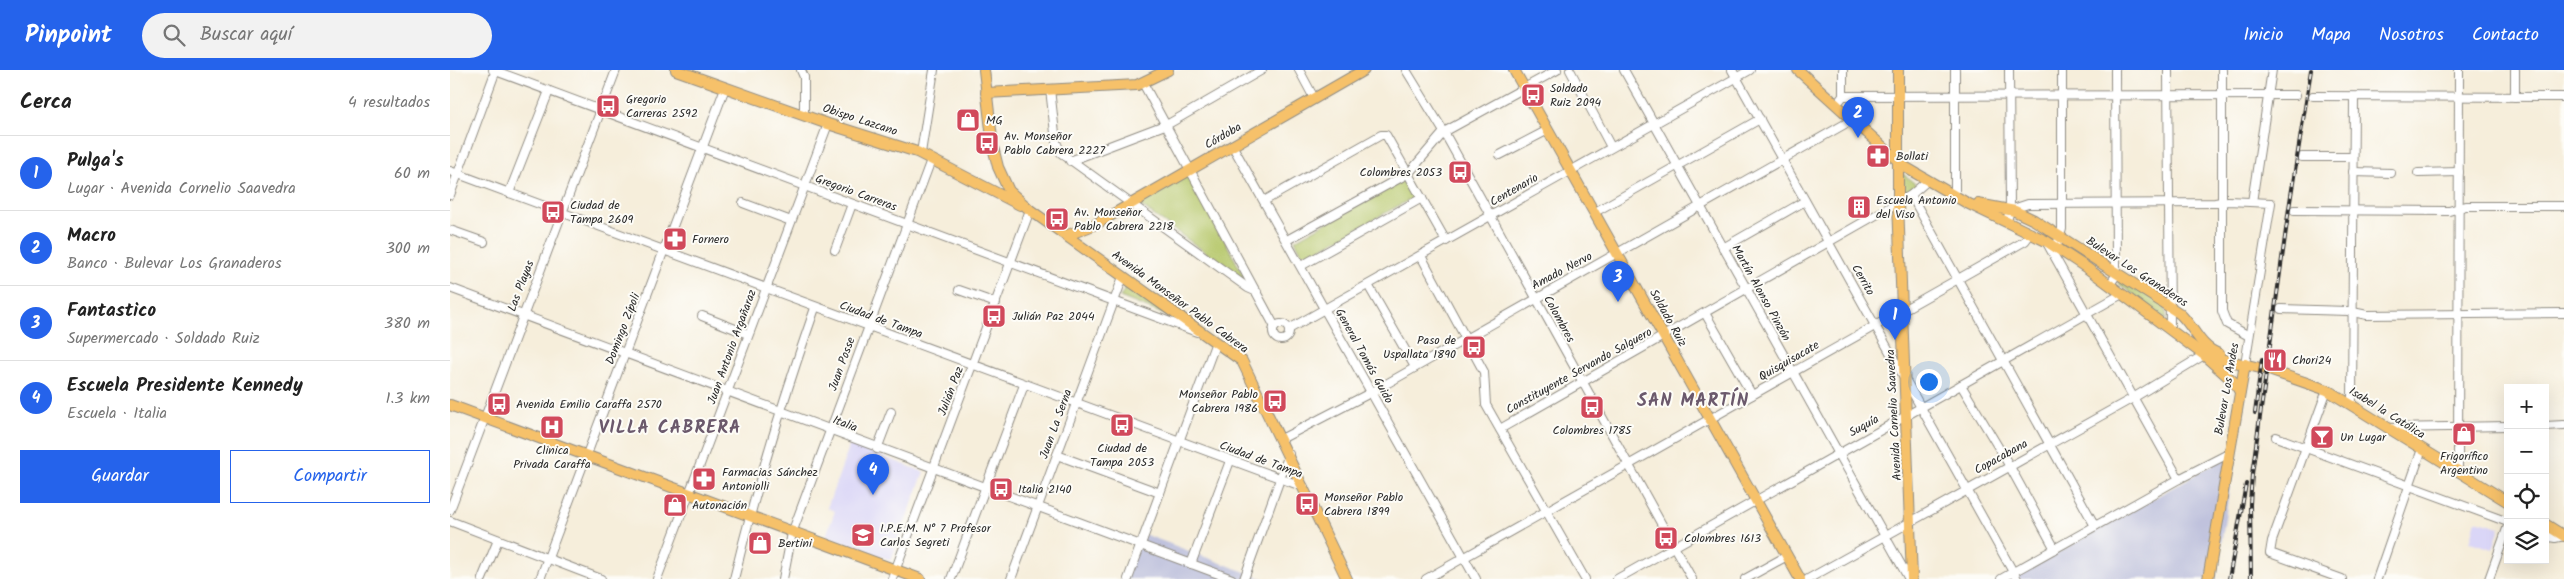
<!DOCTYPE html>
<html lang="es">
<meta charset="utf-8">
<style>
body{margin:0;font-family:Kalam,sans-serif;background:#f2f2f2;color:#222}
.controls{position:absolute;right:15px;bottom:15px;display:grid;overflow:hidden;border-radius:0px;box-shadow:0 5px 20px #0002}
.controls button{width:45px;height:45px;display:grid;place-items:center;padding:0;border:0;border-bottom:1px solid #e0e0e0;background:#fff;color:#222;font:25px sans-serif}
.you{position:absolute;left:1478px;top:311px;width:18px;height:18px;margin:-12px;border:4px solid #fff;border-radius:50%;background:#1a73e8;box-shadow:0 0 0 8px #1a73e833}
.badge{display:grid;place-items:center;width:32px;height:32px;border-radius:50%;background:#2563eb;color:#fff;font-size:16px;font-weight:700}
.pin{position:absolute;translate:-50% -41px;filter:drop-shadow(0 1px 2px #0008)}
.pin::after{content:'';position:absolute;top:26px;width:18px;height:15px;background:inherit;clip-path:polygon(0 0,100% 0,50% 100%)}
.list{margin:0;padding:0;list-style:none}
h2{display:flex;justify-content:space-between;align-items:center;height:65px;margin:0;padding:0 20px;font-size:21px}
h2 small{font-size:16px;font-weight:400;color:#767676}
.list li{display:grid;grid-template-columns:32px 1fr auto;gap:15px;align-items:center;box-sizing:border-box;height:75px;padding:0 20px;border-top:1px solid #e0e0e0}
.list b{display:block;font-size:19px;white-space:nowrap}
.list p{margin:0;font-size:16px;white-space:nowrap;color:#767676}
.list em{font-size:16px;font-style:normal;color:#767676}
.actions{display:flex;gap:10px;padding:15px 20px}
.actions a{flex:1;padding:11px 0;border:1px solid #2563eb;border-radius:0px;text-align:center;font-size:18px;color:#2563eb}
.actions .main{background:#2563eb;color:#fff}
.icon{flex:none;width:28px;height:28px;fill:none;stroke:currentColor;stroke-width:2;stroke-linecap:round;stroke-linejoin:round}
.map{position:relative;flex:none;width:2114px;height:509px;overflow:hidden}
header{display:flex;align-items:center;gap:30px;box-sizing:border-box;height:70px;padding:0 25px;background:#2563eb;color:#fff}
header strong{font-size:24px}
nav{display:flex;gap:28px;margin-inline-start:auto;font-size:18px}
.search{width:350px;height:45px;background:#f2f2f2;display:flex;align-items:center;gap:12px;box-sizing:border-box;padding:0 18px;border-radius:28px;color:#767676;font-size:19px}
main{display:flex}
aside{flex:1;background:#fff}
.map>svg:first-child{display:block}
</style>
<header>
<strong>Pinpoint</strong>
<div class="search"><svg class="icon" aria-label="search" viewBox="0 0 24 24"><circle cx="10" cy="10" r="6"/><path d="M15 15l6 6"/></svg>Buscar aquí</div>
<nav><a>Inicio</a><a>Mapa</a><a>Nosotros</a><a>Contacto</a></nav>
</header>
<main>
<aside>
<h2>Cerca<small>4 resultados</small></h2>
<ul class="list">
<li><span class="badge">1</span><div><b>Pulga's</b><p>Lugar · Avenida Cornelio Saavedra</p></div><em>60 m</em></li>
<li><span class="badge">2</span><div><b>Macro</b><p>Banco · Bulevar Los Granaderos</p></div><em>300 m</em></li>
<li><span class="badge">3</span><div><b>Fantastico</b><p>Supermercado · Soldado Ruiz</p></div><em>380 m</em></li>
<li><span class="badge">4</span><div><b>Escuela Presidente Kennedy</b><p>Escuela · Italia</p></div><em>1.3 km</em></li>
</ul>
<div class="actions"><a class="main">Guardar</a><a>Compartir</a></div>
</aside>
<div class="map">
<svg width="2114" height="509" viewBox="0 0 2114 509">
<rect width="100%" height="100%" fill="#fdfcf7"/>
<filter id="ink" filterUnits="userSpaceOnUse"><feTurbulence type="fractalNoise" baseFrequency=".02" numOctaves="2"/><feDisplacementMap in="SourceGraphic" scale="10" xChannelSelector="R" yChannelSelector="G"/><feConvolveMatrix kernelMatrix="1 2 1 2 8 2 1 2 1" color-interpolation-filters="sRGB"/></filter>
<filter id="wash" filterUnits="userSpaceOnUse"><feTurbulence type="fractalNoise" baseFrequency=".0096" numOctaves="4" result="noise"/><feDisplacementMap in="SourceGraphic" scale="20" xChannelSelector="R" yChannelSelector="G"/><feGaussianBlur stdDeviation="1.12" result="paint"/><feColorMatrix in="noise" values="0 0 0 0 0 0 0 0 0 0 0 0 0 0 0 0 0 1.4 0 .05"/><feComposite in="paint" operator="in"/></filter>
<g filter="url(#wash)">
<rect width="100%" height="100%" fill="#f6eedb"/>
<g fill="#dad6f7">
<path d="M400,374L474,402L441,490L376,466L385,441L377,438Z"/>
<path d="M2026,450L2050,457L2043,479L2020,472Z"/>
</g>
<g fill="#c0c2dd">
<path d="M1785,382L1766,509H1562Z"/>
<path d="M691,463L814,509H674Z"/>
</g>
<g fill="#b6c76b" stroke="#70794b">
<path d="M1452,103L1468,116L1451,123Z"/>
<path d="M739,104L797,212L688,134Z"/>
<path d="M956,108L966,126L854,188L845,170Z"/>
<path d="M1668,208L1715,236L1717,250L1669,214Z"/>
<path d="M676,217L720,247L670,227Z"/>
</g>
</g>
<g filter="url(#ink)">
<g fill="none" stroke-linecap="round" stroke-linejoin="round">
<g stroke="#908c83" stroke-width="10">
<g id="minor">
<path d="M43,0L747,262"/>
<path d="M351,0L354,7V45"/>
<path d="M849,0L864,28"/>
<path d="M956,0L994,62L1242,509"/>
<path d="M1120,0L1161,77"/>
<path d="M1174,0L1459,509"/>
<path d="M1282,0L1567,509"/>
<path d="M1718,0L1720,259"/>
<path d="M1772,0V241L1777,254L1799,266"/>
<path d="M2065,0V27"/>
<path d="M693,13L825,257"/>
<path d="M600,19L606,72L611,83L798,218L807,222"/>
<path d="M1393,26L1846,25"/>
<path d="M1863,26L2114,27"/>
<path d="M1390,30L1393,26V0"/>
<path d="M782,75L1026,509"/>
<path d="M471,83L484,0"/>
<path d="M1050,85L1098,60"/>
<path d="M1852,87H1903"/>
<path d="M620,91L720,53L812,0"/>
<path d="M0,101L854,417"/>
<path d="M1903,102L1941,103"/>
<path d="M1968,103L2009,102"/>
<path d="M59,123L99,21"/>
<path d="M0,125L46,0"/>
<path d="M1461,125L1645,456"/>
<path d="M1505,127V0"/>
<path d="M814,131L931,65H936L996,171"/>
<path d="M1802,132L1822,0"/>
<path d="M293,133L341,151"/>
<path d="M1560,140L1578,134L1765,133L1778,131L1821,133L1795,294"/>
<path d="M1844,140L1999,141L2016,136H2114"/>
<path d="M1145,142L1310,49"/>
<path d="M1557,151L1560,140L1559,0"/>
<path d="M0,160L34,172"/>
<path d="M837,170L959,103L994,62L1107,0"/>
<path d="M1597,173L1729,409"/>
<path d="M1273,178L1355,131"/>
<path d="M385,180L402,134"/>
<path d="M1605,182L1612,159V0"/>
<path d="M971,186L1034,302L1036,335L1135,509"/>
<path d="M851,196L972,128"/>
<path d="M1660,214L1665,207L1666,195L1665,0"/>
<path d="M918,215L965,297"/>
<path d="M0,218L782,509"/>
<path d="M509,220L546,233"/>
<path d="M1831,239L1898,241L1917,245L2114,243"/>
<path d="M1255,243L1302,325"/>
<path d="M252,246L298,264"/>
<circle cx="831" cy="262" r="8"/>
<path d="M839,259L1300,0"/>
<path d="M1511,315L1559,395L1605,479"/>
<path d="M1877,320L1822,471L1820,483L1892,509"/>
<path d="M1902,335L1904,27"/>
<path d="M2095,356L2114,355"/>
<path d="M1938,358L2058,356"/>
<path d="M1050,359L1461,125L1477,111"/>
<path d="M1826,367L2058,452"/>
<path d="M831,369L922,322L1402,50"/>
<path d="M427,379L441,342"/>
<path d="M607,385L710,423"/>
<path d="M2008,402L2009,0"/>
<path d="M0,440L166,0"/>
<path d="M0,451L151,509"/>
<path d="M2095,466L2105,468L2114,466"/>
<path d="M741,494L780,391"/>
<path d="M32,509L48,470"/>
<path d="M90,509L275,18"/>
<path d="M207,509L378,54"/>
<path d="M284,509C306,417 334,327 365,238"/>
<path d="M333,509L342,463L481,90"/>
<path d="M442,509L580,140"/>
<path d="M501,509L574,315"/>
<path d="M561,509L673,207"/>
<path d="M678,509L766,272"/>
<path d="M794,509L839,384"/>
<path d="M976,509L1508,209L1575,171L1581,163"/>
<path d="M1167,509L1672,224"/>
<path d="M1295,509L1337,486"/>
<path d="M1358,509L1683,328L1754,285"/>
<path d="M1551,509L1729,409L1778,384"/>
<path d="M1927,509L1972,379"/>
<path d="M2039,509L2058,456"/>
</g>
</g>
<g stroke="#908c83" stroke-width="12">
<g id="major">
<path d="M226,0L378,54L467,82L570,135"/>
<path d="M534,0L543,77L548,97L559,121L580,140L792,291L897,509"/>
<path d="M1064,0L1350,509"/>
<path d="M1348,0L1455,97L1517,133L1596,171L1637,198L1754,285L1784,312L1790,322"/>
<path d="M1448,0V132L1462,509"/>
<path d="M536,23L687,15L718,0"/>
<path d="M1528,134L1565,141L1584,150L1729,243C1744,256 1749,277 1769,284"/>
<path d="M618,165L646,154L914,0"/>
<path d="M1758,286L1819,300L1877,320L2058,432"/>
<path d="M0,335L470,509"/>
<path d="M2095,454L2114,466"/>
<path d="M1758,509L1795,294"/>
</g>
</g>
<use href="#minor" stroke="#fff" stroke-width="8"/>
<use href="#major" stroke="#f6c16b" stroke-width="10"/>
<g stroke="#2b2b2b" stroke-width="4">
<g id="rail">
<path d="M1805,343L1812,289"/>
<path d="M1779,509L1796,414"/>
<path d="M1801,509L1800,434L1802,404L1839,138L1861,0"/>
</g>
</g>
<use href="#rail" stroke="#fdfcf7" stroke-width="2" stroke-dasharray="5.5" stroke-linecap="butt"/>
</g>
</g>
<defs>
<g id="bus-square" transform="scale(1.25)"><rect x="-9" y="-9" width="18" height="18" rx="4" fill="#d1495b" stroke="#fdfcf7"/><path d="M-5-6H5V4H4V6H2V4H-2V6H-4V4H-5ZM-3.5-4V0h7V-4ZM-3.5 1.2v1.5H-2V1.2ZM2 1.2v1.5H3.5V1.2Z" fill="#fff"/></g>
<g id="shop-square" transform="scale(1.25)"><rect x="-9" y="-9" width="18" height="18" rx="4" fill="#d1495b" stroke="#fdfcf7"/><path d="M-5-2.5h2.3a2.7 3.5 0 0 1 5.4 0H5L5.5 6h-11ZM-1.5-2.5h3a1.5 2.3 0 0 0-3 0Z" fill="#fff"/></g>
<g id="pharmacy-square" transform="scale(1.25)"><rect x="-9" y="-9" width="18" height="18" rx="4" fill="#d1495b" stroke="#fdfcf7"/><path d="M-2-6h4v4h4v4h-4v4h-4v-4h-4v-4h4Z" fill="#fff"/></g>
<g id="building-square" transform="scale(1.25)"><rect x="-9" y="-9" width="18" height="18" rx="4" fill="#d1495b" stroke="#fdfcf7"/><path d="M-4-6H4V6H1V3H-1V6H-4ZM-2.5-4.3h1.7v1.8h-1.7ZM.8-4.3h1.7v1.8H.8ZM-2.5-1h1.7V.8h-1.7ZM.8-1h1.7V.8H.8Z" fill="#fff"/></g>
<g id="restaurant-square" transform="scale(1.25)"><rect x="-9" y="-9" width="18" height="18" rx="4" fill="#d1495b" stroke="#fdfcf7"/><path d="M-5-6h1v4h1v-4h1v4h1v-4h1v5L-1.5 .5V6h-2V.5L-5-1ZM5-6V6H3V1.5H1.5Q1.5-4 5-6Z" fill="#fff"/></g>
<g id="hospital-square" transform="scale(1.25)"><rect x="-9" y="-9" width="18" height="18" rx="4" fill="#d1495b" stroke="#fdfcf7"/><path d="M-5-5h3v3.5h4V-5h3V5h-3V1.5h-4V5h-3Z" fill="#fff"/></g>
<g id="bar-square" transform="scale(1.25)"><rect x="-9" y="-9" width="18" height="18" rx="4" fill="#d1495b" stroke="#fdfcf7"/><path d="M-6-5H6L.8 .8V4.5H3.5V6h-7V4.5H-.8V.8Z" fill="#fff"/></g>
<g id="school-square" transform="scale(1.25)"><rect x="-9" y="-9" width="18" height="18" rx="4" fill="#d1495b" stroke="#fdfcf7"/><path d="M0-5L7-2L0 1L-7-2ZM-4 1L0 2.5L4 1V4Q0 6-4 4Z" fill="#fff"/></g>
</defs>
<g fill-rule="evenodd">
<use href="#bus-square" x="1083" y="25"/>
<use href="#bus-square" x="158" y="36"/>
<use href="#shop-square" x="518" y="50"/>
<use href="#bus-square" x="537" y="73"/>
<use href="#pharmacy-square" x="1428" y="86"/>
<use href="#bus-square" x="1010" y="102"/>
<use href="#building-square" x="1409" y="137"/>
<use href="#bus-square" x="103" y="142"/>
<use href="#bus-square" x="607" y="149"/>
<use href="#pharmacy-square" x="225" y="169"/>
<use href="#bus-square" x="544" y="246"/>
<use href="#bus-square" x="1024" y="277"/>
<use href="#restaurant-square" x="1825" y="290"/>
<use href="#bus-square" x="825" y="331"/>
<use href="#bus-square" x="49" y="334"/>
<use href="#bus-square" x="1142" y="337"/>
<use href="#bus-square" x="672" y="355"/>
<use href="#hospital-square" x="102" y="357"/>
<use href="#shop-square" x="2014" y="364"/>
<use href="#bar-square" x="1872" y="367"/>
<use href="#pharmacy-square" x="254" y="409"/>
<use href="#bus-square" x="551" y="419"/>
<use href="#bus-square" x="857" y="434"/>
<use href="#shop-square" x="225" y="435"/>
<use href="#school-square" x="413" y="465"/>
<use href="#bus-square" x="1216" y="468"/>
<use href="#shop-square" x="310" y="473"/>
</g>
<g text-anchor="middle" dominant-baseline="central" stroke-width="4" stroke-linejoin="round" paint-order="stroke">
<g font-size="12" fill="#2b2b2b" stroke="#fdfcf7" text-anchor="start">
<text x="1100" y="18">Soldado<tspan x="1100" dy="14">Ruiz 2094</tspan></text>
<text x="176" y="29">Gregorio<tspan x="176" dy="14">Carreras 2592</tspan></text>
<text x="536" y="50">MG</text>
<text x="554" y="66">Av. Monseñor<tspan x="554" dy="14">Pablo Cabrera 2227</tspan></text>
<text x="1446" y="86">Bollati</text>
<text x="992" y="102" text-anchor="end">Colombres 2053</text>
<text x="1426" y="130">Escuela Antonio<tspan x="1426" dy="14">del Viso</tspan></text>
<text x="120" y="135">Ciudad de<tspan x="120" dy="14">Tampa 2609</tspan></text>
<text x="624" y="142">Av. Monseñor<tspan x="624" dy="14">Pablo Cabrera 2218</tspan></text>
<text x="242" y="169">Fornero</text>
<text x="562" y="246">Julián Paz 2044</text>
<text x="1006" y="270" text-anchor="end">Paso de<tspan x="1006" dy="14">Uspallata 1890</tspan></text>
<text x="1842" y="290">Chori24</text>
<text x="808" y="324" text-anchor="end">Monseñor Pablo<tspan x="808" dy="14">Cabrera 1986</tspan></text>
<text x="66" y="334">Avenida Emilio Caraffa 2570</text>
<text x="1142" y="360" text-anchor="middle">Colombres 1785</text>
<text x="1890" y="367">Un Lugar</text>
<text x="672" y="378" text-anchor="middle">Ciudad de<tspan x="672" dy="14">Tampa 2053</tspan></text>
<text x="102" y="380" text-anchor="middle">Clinica<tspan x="102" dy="14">Privada Caraffa</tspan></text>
<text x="2014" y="386" text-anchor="middle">Frigorífico<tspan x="2014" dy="14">Argentino</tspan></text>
<text x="272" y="402">Farmacias Sánchez<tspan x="272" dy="14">Antoniolli</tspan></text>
<text x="568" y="419">Italia 2140</text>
<text x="874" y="427">Monseñor Pablo<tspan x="874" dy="14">Cabrera 1899</tspan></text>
<text x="242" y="435">Autonación</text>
<text x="430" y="458">I.P.E.M. N° 7 Profesor<tspan x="430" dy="14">Carlos Segreti</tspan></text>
<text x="1234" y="468">Colombres 1613</text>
<text x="328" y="473">Bertini</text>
</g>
<g font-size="12" fill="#2b2b2b" stroke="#fdfcf7">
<text transform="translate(410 50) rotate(18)">Obispo Lazcano</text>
<text transform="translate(773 66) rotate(-30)">Córdoba</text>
<text transform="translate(1064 120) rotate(-30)">Centenario</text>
<text transform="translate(406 123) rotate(20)">Gregorio Carreras</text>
<text transform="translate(1112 201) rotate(-28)">Amado Nervo</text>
<text transform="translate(1687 202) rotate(33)">Bulevar Los Granaderos</text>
<text transform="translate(1413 210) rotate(60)">Cerrito</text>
<text transform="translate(71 216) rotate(-69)">Las Playas</text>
<text transform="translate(1311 223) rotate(61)">Martín Alonso Pinzón</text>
<text transform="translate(730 232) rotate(36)">Avenida Monseñor Pablo Cabrera</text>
<text transform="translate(1218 248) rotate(61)">Soldado Ruiz</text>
<text transform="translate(1109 249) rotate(61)">Colombres</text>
<text transform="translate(431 250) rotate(20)">Ciudad de Tampa</text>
<text transform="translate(173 259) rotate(-69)">Domingo Zípoli</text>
<text transform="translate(282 277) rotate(-70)">Juan Antonio Argañaraz</text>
<text transform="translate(914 286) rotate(61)">General Tomás Guido</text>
<text transform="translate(1339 291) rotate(-30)">Quisquisacate</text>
<text transform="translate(392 294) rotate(-70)">Juan Posse</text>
<text transform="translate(1129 301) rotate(-29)">Constituyente Servando Salguero</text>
<text transform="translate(1777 319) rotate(-80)">Bulevar Los Andes</text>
<text transform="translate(501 321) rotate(-69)">Julián Paz</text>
<text transform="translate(1937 343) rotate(32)">Isabel la Católica</text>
<text transform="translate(1444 345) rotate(-93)">Avenida Cornelio Saavedra</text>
<text transform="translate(395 354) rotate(21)">Italia</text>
<text transform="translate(606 354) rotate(-70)">Juan La Serna</text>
<text transform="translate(1414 356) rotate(-29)">Suquía</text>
<text transform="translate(1551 387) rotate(-29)">Copacabana</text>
<text transform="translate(811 390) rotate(20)">Ciudad de Tampa</text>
</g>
<g font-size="18" font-weight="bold" letter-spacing="1" fill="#6b596c" stroke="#fdfcf7">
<text x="1243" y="331">SAN MARTÍN</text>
<text x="220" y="358">VILLA CABRERA</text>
</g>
</g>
</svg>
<div class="controls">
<button>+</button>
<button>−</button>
<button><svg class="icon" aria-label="locate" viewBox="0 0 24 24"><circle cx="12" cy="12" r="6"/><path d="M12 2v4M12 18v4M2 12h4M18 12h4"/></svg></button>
<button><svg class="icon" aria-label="layers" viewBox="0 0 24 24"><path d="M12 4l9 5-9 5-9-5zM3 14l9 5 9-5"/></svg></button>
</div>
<div class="you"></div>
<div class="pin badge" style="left:1445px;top:270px">1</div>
<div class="pin badge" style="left:1408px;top:68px">2</div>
<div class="pin badge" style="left:1168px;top:232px">3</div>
<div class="pin badge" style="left:423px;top:425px">4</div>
</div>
</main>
